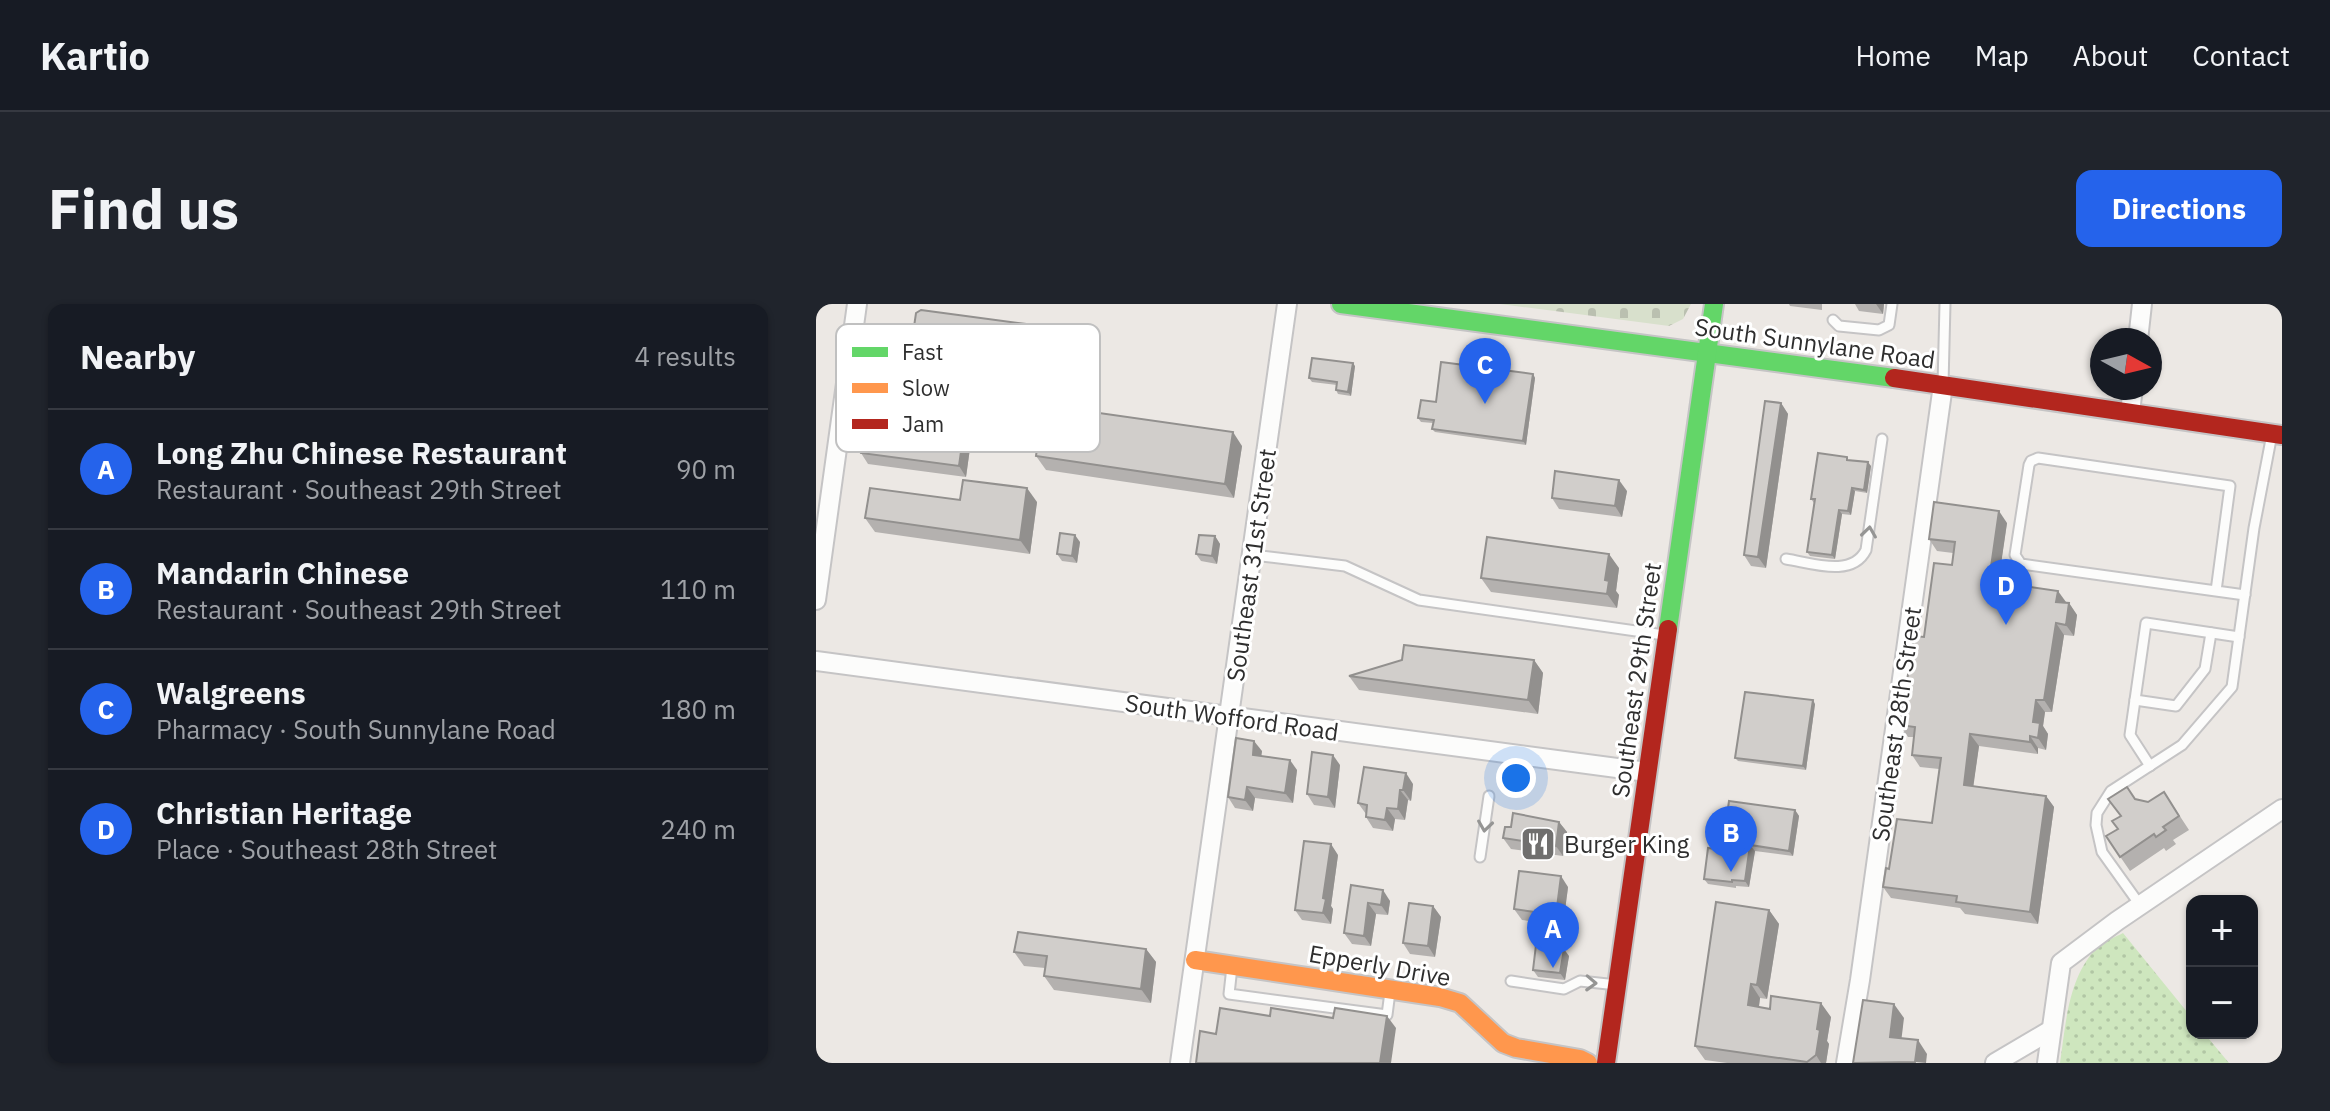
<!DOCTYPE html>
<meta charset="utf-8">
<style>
body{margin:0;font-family:"IBM Plex Sans",sans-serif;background:#20242c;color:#f1f3f6}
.controls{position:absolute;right:24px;bottom:24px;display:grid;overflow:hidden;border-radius:16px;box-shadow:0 2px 6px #0004}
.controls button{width:72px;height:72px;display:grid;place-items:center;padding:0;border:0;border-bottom:2px solid #363941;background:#171b24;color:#f1f3f6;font:40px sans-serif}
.compass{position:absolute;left:1274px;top:24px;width:72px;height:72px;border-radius:50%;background:#171b24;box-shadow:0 2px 6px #0004;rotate:98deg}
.you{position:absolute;left:700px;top:474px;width:28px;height:28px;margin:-20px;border:6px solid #fff;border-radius:50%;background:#1a73e8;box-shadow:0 0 0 12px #1a73e833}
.badge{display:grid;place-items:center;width:52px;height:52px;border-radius:50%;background:#2563eb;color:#fff;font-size:26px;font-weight:700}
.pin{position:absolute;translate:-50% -66px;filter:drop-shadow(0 2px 4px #0008)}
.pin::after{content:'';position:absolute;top:42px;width:28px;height:24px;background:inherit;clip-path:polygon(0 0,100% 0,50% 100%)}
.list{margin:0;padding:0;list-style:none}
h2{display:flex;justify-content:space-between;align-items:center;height:104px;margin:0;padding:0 32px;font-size:34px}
h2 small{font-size:26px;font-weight:400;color:#9ea1a6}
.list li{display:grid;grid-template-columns:52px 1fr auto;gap:24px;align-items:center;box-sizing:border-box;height:120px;padding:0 32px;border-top:2px solid #363941}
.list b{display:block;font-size:30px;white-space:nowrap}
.list p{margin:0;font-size:26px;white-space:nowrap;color:#9ea1a6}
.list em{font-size:26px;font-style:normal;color:#9ea1a6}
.map{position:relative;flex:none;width:1466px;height:759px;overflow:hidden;border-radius:16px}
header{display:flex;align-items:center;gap:48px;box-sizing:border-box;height:112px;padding:0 40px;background:#171b24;border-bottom:2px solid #363941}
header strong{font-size:38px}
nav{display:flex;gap:44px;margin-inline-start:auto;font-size:28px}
.intro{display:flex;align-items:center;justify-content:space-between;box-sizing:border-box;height:192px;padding:0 48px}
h1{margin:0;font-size:56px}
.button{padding:20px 36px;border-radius:16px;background:#2563eb;color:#fff;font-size:28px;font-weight:700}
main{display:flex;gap:48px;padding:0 48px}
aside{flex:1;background:#171b24;border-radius:16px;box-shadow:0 2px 6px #0004}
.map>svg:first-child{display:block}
</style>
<header>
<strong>Kartio</strong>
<nav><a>Home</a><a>Map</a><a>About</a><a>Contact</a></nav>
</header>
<div class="intro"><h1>Find us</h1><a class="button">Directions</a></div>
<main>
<aside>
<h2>Nearby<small>4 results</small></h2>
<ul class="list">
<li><span class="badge">A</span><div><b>Long Zhu Chinese Restaurant</b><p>Restaurant · Southeast 29th Street</p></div><em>90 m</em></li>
<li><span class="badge">B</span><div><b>Mandarin Chinese</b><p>Restaurant · Southeast 29th Street</p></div><em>110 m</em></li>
<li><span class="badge">C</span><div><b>Walgreens</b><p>Pharmacy · South Sunnylane Road</p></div><em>180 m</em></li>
<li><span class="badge">D</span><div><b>Christian Heritage</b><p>Place · Southeast 28th Street</p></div><em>240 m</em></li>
</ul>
</aside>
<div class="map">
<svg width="1466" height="759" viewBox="0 0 1466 759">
<defs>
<pattern id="grass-dots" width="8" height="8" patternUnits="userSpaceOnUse" patternTransform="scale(2)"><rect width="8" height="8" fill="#cee6be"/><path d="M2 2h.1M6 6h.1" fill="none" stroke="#b1c6a4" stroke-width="1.8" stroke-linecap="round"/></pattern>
<pattern id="cemetery-stones" width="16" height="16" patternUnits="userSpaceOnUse" patternTransform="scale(2)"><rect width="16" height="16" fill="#d8e0cc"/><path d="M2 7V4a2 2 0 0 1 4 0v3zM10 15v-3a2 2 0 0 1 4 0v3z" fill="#bac0b0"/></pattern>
</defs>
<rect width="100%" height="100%" fill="#ece8e4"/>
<path fill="url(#grass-dots)" d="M1307,629L1376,714V729H1388L1413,759H1244C1250,719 1252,670 1284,641C1290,636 1300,633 1307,629Z"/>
<path fill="url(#cemetery-stones)" d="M684,0H875L867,15L853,22Z"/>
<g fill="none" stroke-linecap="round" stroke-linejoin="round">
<g stroke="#c5c4c5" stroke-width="13">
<g id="lane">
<path d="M1017,16L1023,22L1063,26L1073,21L1076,0"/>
<path d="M1127,81L1129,0"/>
<path d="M437,251L529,262L603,296L848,331"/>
<path d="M970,255C996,259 1036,274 1050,246L1066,135"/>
<path d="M1400,287L1414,182L1222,154L1215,157L1213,161L1199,251L1205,260L1400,287L1429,291"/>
<path d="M1319,396L1360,402L1389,365L1395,329"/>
<path d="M1334,462L1314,431L1330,319L1423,333"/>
<path d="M664,553L673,492"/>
<path d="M1324,601L1286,548L1280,521L1281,509L1295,487L1366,441L1416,383L1438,224L1456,130"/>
<path d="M416,663L413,690L571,711L574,688"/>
<path d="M695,677L748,685L764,677L801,681"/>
</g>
</g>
<g stroke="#c5c4c5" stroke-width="22">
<g id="street">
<path d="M1322,36L1326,0"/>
<path d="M1314,108L1317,84"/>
<path d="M0,296L41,0"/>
<path d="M0,357L831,468"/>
<path d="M364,759L471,0"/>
<path d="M1030,759L1044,676L1127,81"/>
<path d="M1179,759L1235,726"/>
<path d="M1231,759L1245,659L1301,617L1466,505"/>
</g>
</g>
<g stroke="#c5c4c5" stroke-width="22">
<g id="fast">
<path d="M525,0L1078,74"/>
<path d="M852,325L898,0"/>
</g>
</g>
<g stroke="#c5c4c5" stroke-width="22">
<path id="slow" d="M379,656L624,693L644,699L687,739L700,744L764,755L772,759"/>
</g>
<g stroke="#c5c4c5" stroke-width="22">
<g id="jam">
<path d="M1078,74L1466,131"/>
<path d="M790,759L852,325"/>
</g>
</g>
<use href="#lane" stroke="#fcfcfb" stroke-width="9"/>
<use href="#street" stroke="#fcfcfb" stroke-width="18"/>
<use href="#fast" stroke="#63d668" stroke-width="18"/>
<use href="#slow" stroke="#ff974d" stroke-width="18"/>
<use href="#jam" stroke="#b3261e" stroke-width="18"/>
</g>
<g fill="#b4b1af">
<path d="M973,0H1006V6L974,2Z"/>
<path d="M1039,0H1068L1067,10L1043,7Z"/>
<path d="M214,25L224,39L220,71L105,56L95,43Z"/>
<path d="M539,62L535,92L522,90L520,86L521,81L496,78L493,74Z"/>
<path d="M717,70L719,74L710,141L619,128L616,125L617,119L605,118L602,114L620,98Z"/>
<path d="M160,87L167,98L165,109L159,108L150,173L52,160L45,149Z"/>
<path d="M965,99L972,110L950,264L935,262L928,251Z"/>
<path d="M426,142L418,194L230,166L220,152Z"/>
<path d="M1034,156L1055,162L1051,189L1039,187L1035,211L1026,210L1019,255L994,252L991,248L998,199L995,195Z"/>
<path d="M811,187L806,213L743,205L736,194Z"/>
<path d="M144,196L221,198L214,250L59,228L49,214Z"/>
<path d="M1191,219L1182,278L1253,299L1261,311L1258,332L1248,331L1236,408H1229L1227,422L1232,430L1230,446L1222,444V450L1163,442L1157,482L1230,492L1238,503L1222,620L1149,610L1144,604L1075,594L1067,583L1073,565L1116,519L1123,465L1104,463L1096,451L1098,433H1092L1084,421L1108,333L1136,261L1137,249L1121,247L1113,235Z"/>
<path d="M399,232L404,240L401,260L385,257L380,250Z"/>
<path d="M264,238L261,259L246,257L241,250Z"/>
<path d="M803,264L800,287L803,291L801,304L675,288L665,274Z"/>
<path d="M718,356L727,369L722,410L543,386L533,372Z"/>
<path d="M999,400L990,466L922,457L919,454Z"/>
<path d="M446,447L445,452L481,466L477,499L439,494L437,507L419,504L412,493Z"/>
<path d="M524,461L519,504L498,501L491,490Z"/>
<path d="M597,480L595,497L592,496L589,516L579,515L577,527L557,524L550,513V510L542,499Z"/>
<path d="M1348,488L1373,526L1357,536L1360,540L1350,547L1348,544L1314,567L1290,532L1302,525L1320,496L1332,498Z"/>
<path d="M979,506L983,512L977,552L939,547L933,583L920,582V584L892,580L888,575L906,546Z"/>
<path d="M743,518L751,528L747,552L695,545L687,534L695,523Z"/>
<path d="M522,551L515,602L517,605L515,620L486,616L479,606Z"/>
<path d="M535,581L574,597L572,611L560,610L555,642L536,640L528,629Z"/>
<path d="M752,583L747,622L706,616L698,605Z"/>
<path d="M617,602L625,613L619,653L594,650L587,639Z"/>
<path d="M953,606L963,620L951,695L944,694L943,703L1015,713L1011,737L1013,740L1010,759H911L889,756L879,742Z"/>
<path d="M330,645L340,658L335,699L238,686L228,672L229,664L208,662L198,648Z"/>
<path d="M753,652L749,676L722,673L717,666Z"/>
</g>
<g fill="#92908e">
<path d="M1060,0H1068L1067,10Z"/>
<path d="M214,25L224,39L220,71L210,58Z"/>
<path d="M537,59L539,62L535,92L532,88Z"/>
<path d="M717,70L719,74L710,141L707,137Z"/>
<path d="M160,87L167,98L165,109L158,98Z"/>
<path d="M152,97L159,108L150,173L143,162Z"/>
<path d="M965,99L972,110L950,264L942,253Z"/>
<path d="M417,128L426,142L418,194L409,180Z"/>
<path d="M1052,158L1055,162L1051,189L1048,186Z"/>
<path d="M803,176L811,187L806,213L799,202Z"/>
<path d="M211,184L221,198L214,250L204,236Z"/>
<path d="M1036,184L1039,187L1035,211L1032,207Z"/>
<path d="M1023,206L1026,210L1019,255L1016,251Z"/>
<path d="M1183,207L1191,219L1181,288L1173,277Z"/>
<path d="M259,231L264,238L261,259L256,252Z"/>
<path d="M399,232L404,240L401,260L396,252Z"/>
<path d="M793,250L803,264L800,287L803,291L801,304L791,290L789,276Z"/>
<path d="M1242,287L1250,298H1240Z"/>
<path d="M1253,299L1261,311L1258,332L1250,321Z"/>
<path d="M1240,319L1248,331L1236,408L1228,396Z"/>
<path d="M718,356L727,369L722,410L712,396Z"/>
<path d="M997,396L999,400L990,466L987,462Z"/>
<path d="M1220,396L1229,408L1227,422L1232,430L1230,446L1222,434L1217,418Z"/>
<path d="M1154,430L1163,442L1156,492L1148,481Z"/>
<path d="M1214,432L1222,444V450L1214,438Z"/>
<path d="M438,437L446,447L444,461L437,451Z"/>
<path d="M517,451L524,461L519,504L512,493Z"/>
<path d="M474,456L481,466L477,499L469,489Z"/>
<path d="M590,469L597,480L595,497L587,486Z"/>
<path d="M431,483L439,494L437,507L429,496Z"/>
<path d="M584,486L592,496L589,516L582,505Z"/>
<path d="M1230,492L1238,503L1222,620L1214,608Z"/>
<path d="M571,504L579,515L577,527L569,516Z"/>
<path d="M979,506L983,512L977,552L973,547Z"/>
<path d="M743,518L751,528L747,552L740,542Z"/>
<path d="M515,540L522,551L515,602L517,605L515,620L507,609V594Z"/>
<path d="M934,541L939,547L933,583L929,577Z"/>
<path d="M745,572L752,583L747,622L740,611Z"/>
<path d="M567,586L574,597L572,611L565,601Z"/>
<path d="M552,599L560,610L555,642L548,632Z"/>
<path d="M617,602L625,613L619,653L612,642Z"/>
<path d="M953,606L963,620L951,695L941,681Z"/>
<path d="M330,645L340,658L335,699L325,685Z"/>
<path d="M748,645L753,652L749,676L744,669Z"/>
<path d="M935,680L944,694L941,715L932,701Z"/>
<path d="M1005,699L1015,713L1011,737L1013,740L1010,759H1005L1000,751L1001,725Z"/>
<path d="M1078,700L1088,714L1084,747L1074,733Z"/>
<path d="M571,712L580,724L575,759H564Z"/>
<path d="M1102,736L1111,750L1110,759L1099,758Z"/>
</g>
<g fill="#d1cecb" stroke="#92908e" stroke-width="2">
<path d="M105,6L210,20L214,25L210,58L95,43L100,9Z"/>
<path d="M496,54L537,59L532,88L520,86L521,78L493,74Z"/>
<path d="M625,58L717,70L707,137L616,125L618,116L602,114L605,96L620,98Z"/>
<path d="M56,74L160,87L158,98L152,97L143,162L45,149Z"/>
<path d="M949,97L965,99L942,253L928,251Z"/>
<path d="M227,101L417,128L409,180L220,152Z"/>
<path d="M1002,149L1031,153V156L1052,158L1048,186L1036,184L1032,207L1023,206L1016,251L991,248L999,195H995Z"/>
<path d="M739,167L803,176L799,202L736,194Z"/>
<path d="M147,176L211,184L204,236L49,214L54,184L144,196Z"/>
<path d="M1118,198L1183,207L1173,277L1242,287L1240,298L1253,299L1250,321L1240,319L1228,396H1220L1217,418L1224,419L1222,434L1214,432V438L1154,430L1148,481L1230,492L1214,608L1140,598L1141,592L1067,583L1070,564L1073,565L1081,515L1116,519L1125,454L1096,451L1099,423L1084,421L1098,332L1108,333L1118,259L1136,261L1139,238L1113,235Z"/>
<path d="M244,229L259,231L256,252L241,250Z"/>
<path d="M383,231L399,232L396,252L380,250Z"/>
<path d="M671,233L793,250L789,276L793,277L791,290L665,274Z"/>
<path d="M588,341L718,356L712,396L533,372L586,356Z"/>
<path d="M929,388L997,396L987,462L919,454Z"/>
<path d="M420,434L438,437L437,451L474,456L469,489L431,483L429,496L412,493Z"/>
<path d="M496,448L517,451L512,493L491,490Z"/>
<path d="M548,463L590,469L587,486H584L582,505L571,504L569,516L550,513L551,501L542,499Z"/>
<path d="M1311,483L1319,495L1332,498L1348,488L1363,512L1347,523L1350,526L1340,533L1338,530L1304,553L1290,532L1302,525L1296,517L1305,512L1292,495Z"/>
<path d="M913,497L979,506L973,547L934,541L929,577L916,576V578L888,575L892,544L906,546Z"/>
<path d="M697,509L743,518L740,542L687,534L689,523H695Z"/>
<path d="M488,537L515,540L507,594L510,595L507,609L479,606Z"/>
<path d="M703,567L745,572L740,611L698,605Z"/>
<path d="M535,581L567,586L565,601L552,599L548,632L528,629Z"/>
<path d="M900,598L953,606L941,681L935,680L932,701L954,705L955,692L1005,699L1001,725L1004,726L1000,751L991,758L879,742Z"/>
<path d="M593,599L617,602L612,642L587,639Z"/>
<path d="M202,628L330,645L325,685L228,672L231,652L198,648Z"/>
<path d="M720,641L748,645L744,669L717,666Z"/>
<path d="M1047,696L1078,700L1074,733L1102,736L1099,758L1037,759Z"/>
<path d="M404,704L454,712L455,704L517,714L519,704L571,712L564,759H380L384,727L400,730Z"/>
</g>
<defs><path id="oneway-chevron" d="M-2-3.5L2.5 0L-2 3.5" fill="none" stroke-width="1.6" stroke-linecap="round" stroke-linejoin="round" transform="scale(2)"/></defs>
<g stroke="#959594">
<use href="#oneway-chevron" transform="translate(1053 228) rotate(-82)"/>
<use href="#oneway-chevron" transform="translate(669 522) rotate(98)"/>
<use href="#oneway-chevron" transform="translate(775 679) rotate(2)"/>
</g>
<defs>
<g id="restaurant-square" transform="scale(1.8)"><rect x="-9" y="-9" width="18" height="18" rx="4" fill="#706f6e" stroke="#fff"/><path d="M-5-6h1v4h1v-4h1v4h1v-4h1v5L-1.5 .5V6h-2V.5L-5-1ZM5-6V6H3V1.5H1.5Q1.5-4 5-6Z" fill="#fff"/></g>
</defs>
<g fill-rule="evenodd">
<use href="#restaurant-square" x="722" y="540"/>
</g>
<g text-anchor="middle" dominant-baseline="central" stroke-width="6" stroke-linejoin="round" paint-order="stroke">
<g font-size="24" fill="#2e2e2e" stroke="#fff">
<text transform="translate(999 39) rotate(8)">South Sunnylane Road</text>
<text transform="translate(435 261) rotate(-82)">Southeast 31st Street</text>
<text transform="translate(820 376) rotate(-82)">Southeast 29th Street</text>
<text transform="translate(416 413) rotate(8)">South Wofford Road</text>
<text transform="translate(1080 420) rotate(-82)">Southeast 28th Street</text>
<text transform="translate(564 661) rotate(10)">Epperly Drive</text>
</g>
<g font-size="24" fill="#2e2e2e" stroke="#fff" text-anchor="start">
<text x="748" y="540">Burger King</text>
</g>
</g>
<rect x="20" y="20" width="264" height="128" rx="12" fill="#fff" stroke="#c0c0c0" stroke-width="2"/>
<rect x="36" y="43" width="36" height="10" fill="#63d668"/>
<rect x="36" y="79" width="36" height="10" fill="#ff974d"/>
<rect x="36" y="115" width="36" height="10" fill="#b3261e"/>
<g font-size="22" fill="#2e2e2e">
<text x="86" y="56">Fast</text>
<text x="86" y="92">Slow</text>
<text x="86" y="128">Jam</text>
</g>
</svg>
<div class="controls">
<button>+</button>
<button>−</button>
</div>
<svg class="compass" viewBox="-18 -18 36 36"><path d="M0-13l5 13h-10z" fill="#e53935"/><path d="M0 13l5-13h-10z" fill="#9ea1a6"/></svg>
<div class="you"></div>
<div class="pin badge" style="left:737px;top:664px">A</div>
<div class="pin badge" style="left:915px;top:568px">B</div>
<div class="pin badge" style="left:669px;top:100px">C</div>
<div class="pin badge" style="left:1190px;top:321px">D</div>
</div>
</main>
